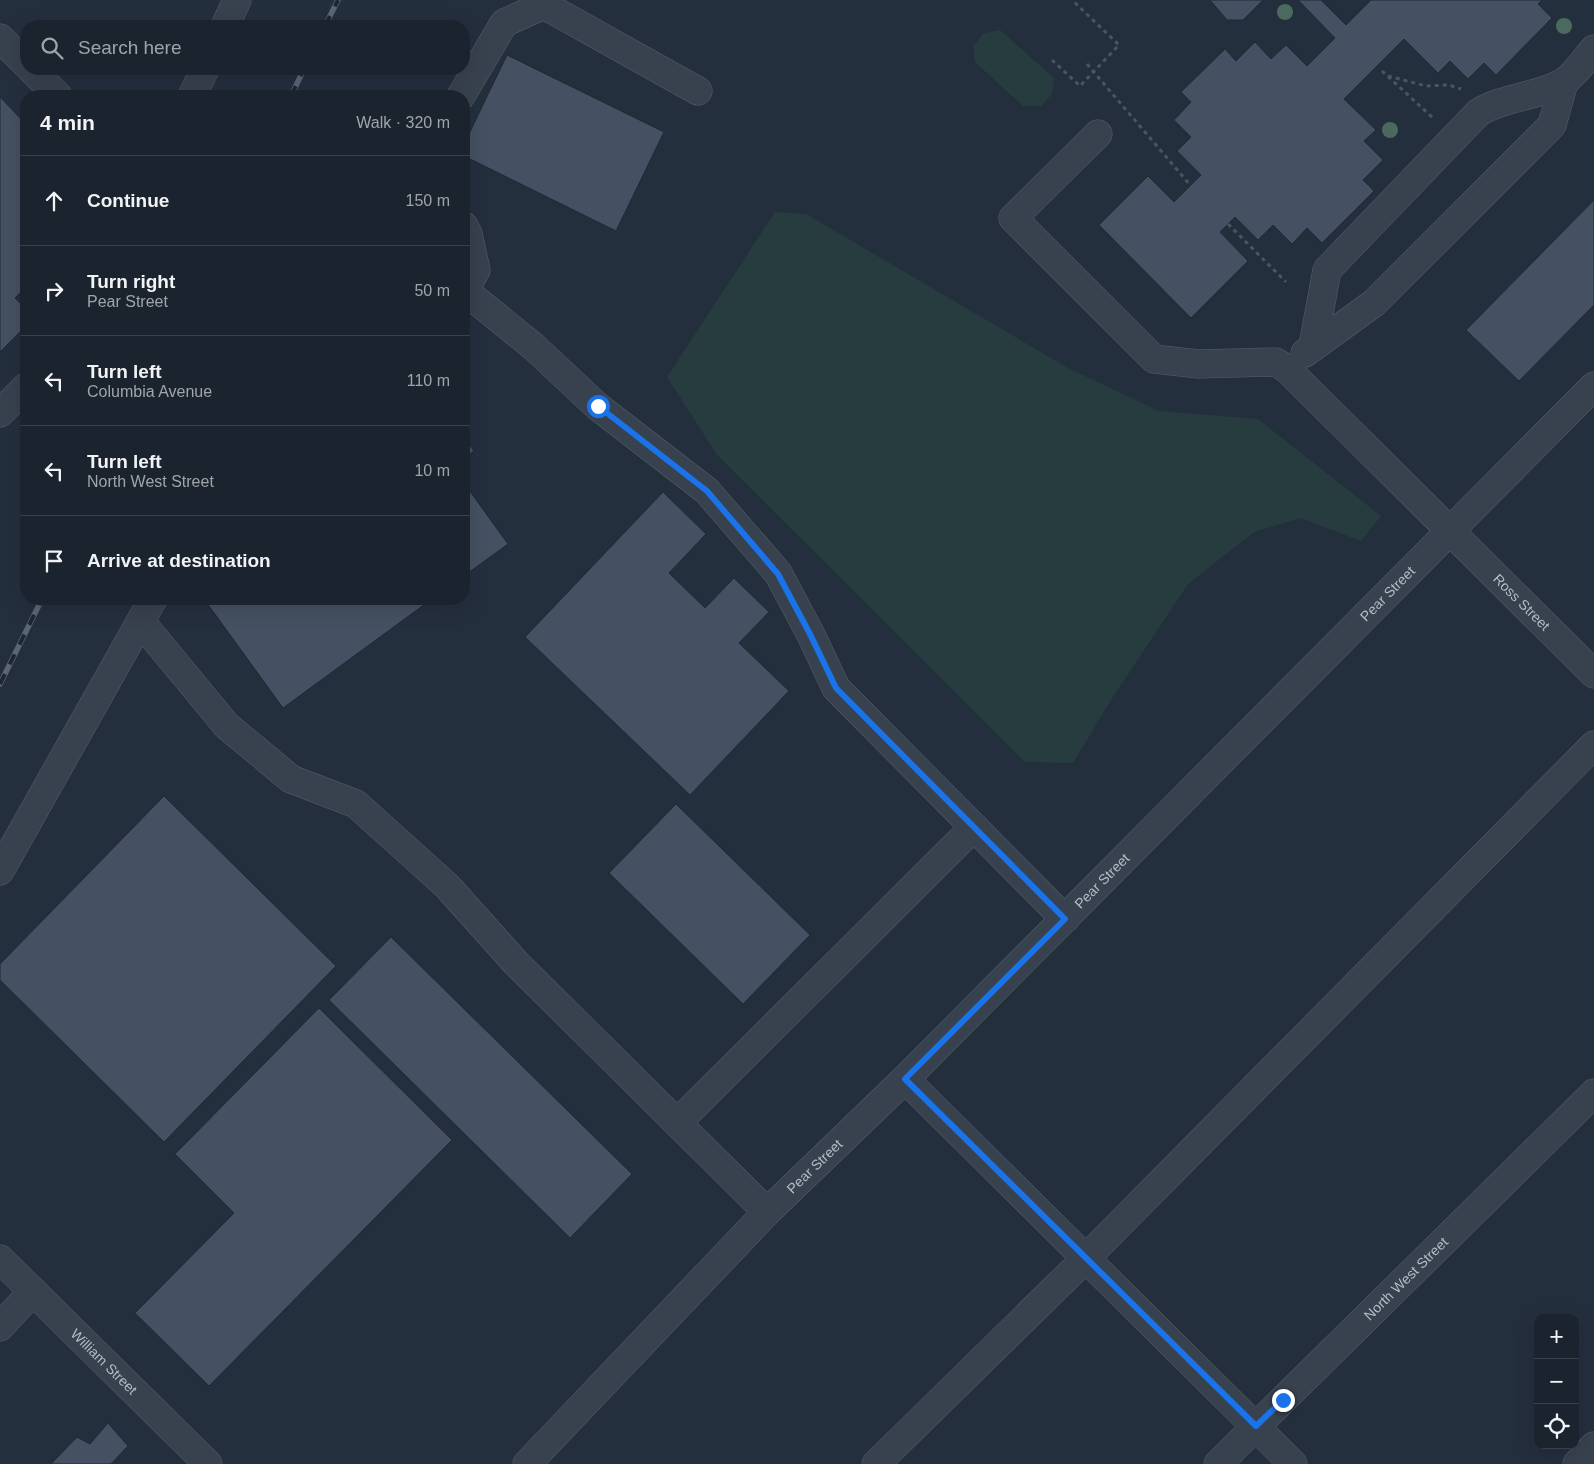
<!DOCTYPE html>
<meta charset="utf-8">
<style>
body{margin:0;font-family:Helvetica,sans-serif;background:#282f3a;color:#f1f3f6}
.controls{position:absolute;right:15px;bottom:15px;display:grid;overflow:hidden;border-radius:10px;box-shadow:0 5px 20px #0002}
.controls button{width:45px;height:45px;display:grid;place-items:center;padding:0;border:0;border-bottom:1px solid #39404a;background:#1b232e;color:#f1f3f6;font:25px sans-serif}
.stop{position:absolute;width:15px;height:15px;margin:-11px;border:4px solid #1a73e8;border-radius:50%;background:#fff}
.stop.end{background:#1a73e8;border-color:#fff;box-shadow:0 1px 5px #0008}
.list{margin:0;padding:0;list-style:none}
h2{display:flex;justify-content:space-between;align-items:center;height:65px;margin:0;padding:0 20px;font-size:21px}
h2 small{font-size:16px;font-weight:400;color:#a0a4aa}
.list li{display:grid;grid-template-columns:32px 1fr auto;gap:15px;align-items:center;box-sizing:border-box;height:90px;padding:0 20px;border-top:1px solid #39404a}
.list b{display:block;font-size:19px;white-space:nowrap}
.list p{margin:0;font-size:16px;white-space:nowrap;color:#a0a4aa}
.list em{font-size:16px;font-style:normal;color:#a0a4aa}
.icon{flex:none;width:28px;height:28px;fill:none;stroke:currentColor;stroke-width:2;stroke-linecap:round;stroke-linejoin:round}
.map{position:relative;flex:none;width:1594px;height:1464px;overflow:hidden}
.search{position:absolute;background:#1b232e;box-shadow:0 5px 20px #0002;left:20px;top:20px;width:450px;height:55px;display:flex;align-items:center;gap:12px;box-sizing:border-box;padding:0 18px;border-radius:20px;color:#a0a4aa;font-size:19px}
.panel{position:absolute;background:#1b232e;box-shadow:0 5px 20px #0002;left:20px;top:90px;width:450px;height:515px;border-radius:20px}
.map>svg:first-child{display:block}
</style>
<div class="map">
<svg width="1594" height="1464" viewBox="0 0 1594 1464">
<rect width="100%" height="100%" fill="#242f3e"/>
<g fill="#263c3f">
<path d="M1000,30L1054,78L1052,94L1041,106H1023L975,62L973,46L984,33Z"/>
<path d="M775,212L806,214L1068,368L1159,411L1258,419L1381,516L1361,541L1301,518L1254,532L1188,584L1111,700L1073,763L1025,762L717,455L667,377Z"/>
</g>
<g fill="#455162" stroke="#1f2835">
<path d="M1210,0H1263L1243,20H1227Z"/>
<path d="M1298,0H1321L1346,25L1371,0H1542L1538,4L1552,18L1496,75L1484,63L1468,79L1450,61L1438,73L1404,39L1344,99L1376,130L1364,141L1383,160L1363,180L1374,191L1322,243L1307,228L1292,244L1273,225L1258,240L1235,217L1220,232L1248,261L1191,318L1099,225L1148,176L1174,202L1201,175L1177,151L1191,137L1174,120L1191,102L1181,92L1225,49L1236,61L1255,42L1271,59L1286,45L1307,66L1335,38Z"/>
<path d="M507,55L664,132L616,231L464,156V144Z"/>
<path d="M0,97L26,124V287L15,298L26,309V326L0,352Z"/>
<path d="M1594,200V305L1519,381L1466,330Z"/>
<path d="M464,437L474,451L464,458Z"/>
<path d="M464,483L508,544L464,576Z"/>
<path d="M663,492L706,534L669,573L705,608L734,578L769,612L739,643L789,691L690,795L525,637Z"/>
<path d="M204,599H432L283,708Z"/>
<path d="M164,796L336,966L164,1142L0,980V964Z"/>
<path d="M676,804L810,935L743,1004L609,873Z"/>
<path d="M391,937L632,1174L570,1238L329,1000Z"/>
<path d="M319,1008L452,1140L209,1386L135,1313L234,1213L175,1154Z"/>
<path d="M108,1423L128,1446L111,1464H51L77,1437L90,1444Z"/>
</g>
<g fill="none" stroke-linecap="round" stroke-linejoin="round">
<g stroke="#565f6c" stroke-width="29">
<g id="minor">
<path d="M225,26L237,0"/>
<path d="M0,38L26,64"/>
<path d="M31,69L58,96"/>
<path d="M192,96L205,69"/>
<path d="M461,96L504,23L544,5L698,91"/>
<path id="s1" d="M1098,134L1013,218L1154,359L1199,364L1276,362L1287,369L1594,674"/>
<path d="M464,226L468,234L476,270L464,291"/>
<path d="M465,291L534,347L597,406L707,491L778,573L811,635L836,688L1065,919"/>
<path d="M1313,346L1327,270L1478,113C1503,97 1536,97 1562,83C1573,77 1586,58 1594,49"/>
<path d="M1305,353L1374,303L1552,125L1564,82"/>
<path d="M0,413L26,387"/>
<path d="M141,622L227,726L291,779L356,804L447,886L516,963L767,1212"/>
<path d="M0,871L153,599"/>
<path d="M905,1079L1293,1464"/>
<path d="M677,1123L974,827"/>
<path id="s2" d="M0,1259L208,1464"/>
<path d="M0,1327L33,1291"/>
<path id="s3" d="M527,1464L767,1212L905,1079L1594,386"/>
<path d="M876,1464L1086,1258L1594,745"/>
<path id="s4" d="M1218,1464L1594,1093"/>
<path d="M1577,1464L1594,1446"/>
</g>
</g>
<g stroke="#44595c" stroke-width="3" stroke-dasharray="4 4" stroke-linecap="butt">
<path d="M1052,60L1080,86L1119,45L1072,0"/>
<path d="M1087,64L1191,186"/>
<path d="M1382,71L1433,118"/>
<path d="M1388,76L1426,86L1449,85L1461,89"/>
<path d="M1228,224L1286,282"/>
</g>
<use href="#minor" stroke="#38414e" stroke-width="28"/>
<g stroke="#5a6575" stroke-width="5.5">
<g id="rail">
<path d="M325,26L338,0"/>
<path d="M291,96L304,69"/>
<path d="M0,684L42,599"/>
</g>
</g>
<use href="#rail" stroke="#1d2633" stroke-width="4" stroke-dasharray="11" stroke-linecap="butt"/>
</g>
<g fill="#4b6a5d">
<circle cx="1285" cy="12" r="8"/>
<circle cx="1564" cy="26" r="8"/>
<circle cx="1390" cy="130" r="8"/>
</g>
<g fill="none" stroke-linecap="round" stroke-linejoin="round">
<path stroke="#1a73e8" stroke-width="6" d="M598,406L707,491L778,574L811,636L836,688L1065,919L905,1079L1256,1426L1283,1400"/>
</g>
<g text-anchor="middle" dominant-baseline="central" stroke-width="4.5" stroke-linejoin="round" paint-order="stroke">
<g font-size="14" fill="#b4bcc9" stroke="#1d2633">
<text stroke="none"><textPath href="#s3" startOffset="1224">Pear Street</textPath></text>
<text stroke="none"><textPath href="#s1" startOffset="785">Ross Street</textPath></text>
<text stroke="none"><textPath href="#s3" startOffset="819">Pear Street</textPath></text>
<text stroke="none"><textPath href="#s3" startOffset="414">Pear Street</textPath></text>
<text stroke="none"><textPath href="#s4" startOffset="264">North West Street</textPath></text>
<text stroke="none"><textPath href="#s2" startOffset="146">William Street</textPath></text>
</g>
</g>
</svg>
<div class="controls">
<button>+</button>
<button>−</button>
<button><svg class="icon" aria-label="locate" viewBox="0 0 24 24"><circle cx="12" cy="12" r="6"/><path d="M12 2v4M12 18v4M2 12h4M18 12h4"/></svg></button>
</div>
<div class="stop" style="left:598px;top:406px"></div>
<div class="stop end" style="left:1283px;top:1400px"></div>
<div class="search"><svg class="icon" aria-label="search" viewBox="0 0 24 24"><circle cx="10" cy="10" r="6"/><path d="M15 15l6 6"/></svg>Search here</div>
<section class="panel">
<h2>4 min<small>Walk · 320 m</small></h2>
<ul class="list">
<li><svg class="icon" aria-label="ahead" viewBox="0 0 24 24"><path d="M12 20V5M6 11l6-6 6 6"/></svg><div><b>Continue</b></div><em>150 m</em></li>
<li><svg class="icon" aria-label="right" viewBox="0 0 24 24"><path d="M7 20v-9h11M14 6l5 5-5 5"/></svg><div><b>Turn right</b><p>Pear Street</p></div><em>50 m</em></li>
<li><svg class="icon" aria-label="left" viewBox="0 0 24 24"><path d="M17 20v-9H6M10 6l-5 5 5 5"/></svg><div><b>Turn left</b><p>Columbia Avenue</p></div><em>110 m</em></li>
<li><svg class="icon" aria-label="left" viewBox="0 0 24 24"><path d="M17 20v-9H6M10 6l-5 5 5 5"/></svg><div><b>Turn left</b><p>North West Street</p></div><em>10 m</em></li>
<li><svg class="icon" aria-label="arrive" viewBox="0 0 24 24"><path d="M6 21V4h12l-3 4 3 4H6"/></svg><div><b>Arrive at destination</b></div></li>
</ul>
</section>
</div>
